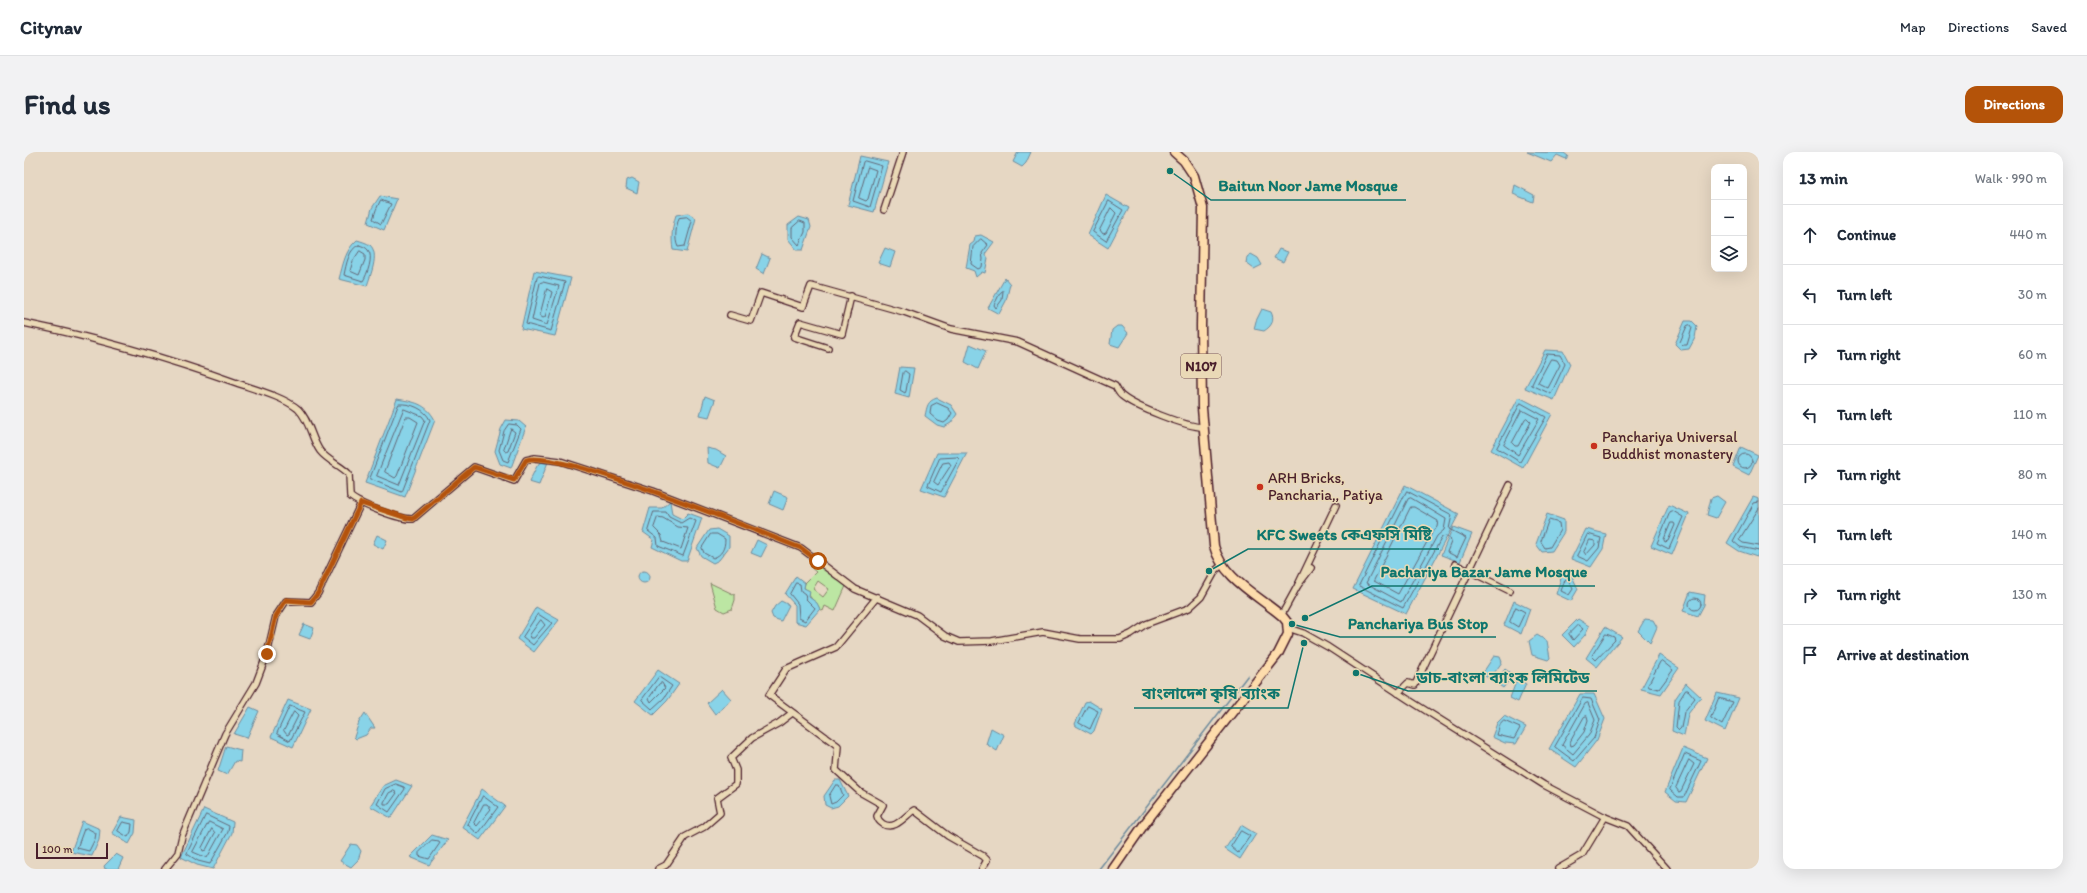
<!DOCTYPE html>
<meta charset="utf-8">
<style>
body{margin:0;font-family:Itim,"Noto Sans Bengali",sans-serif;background:#f2f2f3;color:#1f2937}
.controls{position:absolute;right:12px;top:12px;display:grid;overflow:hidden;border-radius:8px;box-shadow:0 4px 16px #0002}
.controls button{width:36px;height:36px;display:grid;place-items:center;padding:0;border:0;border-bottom:1px solid #e0e1e3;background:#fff;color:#1f2937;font:20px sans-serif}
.scale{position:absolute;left:12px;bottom:10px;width:72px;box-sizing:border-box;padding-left:4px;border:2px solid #4a1f2b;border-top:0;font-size:11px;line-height:14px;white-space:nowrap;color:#4a1f2b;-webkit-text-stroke:3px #ead9b6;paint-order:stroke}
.stop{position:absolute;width:12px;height:12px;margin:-9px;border:3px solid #b45309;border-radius:50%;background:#fff}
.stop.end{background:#b45309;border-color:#fff;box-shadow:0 1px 4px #0008}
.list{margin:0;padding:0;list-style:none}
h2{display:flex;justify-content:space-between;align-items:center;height:52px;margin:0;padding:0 16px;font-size:17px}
h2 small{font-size:13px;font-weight:400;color:#747a83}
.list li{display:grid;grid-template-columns:26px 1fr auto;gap:12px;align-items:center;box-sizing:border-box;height:60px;padding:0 16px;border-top:1px solid #e0e1e3}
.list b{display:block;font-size:15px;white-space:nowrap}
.list em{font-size:13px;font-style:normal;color:#747a83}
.icon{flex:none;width:22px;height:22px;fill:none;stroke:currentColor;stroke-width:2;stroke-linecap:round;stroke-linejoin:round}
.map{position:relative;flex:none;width:1735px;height:717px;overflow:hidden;border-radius:12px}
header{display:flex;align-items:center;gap:24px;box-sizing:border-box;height:56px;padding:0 20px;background:#fff;border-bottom:1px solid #e0e1e3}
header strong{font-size:19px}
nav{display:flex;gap:22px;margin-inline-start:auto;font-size:14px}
.intro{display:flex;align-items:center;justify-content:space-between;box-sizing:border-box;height:96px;padding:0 24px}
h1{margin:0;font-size:28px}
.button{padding:10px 18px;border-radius:12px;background:#b45309;color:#fff;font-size:14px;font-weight:700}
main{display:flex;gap:24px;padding:0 24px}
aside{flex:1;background:#fff;border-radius:12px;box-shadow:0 4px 16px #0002}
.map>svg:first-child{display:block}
</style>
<header>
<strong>Citynav</strong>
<nav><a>Map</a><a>Directions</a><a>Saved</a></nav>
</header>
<div class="intro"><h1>Find us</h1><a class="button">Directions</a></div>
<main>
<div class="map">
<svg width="1735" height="717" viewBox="0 0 1735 717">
<rect width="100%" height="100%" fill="#e6d7c3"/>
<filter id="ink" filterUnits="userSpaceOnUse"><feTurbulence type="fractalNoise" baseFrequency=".025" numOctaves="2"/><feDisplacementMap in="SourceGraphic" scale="8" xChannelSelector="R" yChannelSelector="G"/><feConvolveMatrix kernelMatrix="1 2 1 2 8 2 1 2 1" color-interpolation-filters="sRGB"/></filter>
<g filter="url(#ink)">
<g fill="#bce6a3" stroke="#838267" fill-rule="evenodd">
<path d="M791,407L822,434L811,459L801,454L799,459C795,457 783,441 780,436L781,431L792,420L786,415ZM794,429L805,437L799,445L789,437Z"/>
<path d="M686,431L711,443V448L708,457L700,460L693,456Z"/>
</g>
<g fill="#88d3e8" stroke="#6f8b9c">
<path d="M994,0H1007L1002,11L998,15L989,10Z"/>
<path d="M1503,0L1540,1L1544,4L1542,7L1533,3L1527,10Z"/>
<path d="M836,4L864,10L850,60L824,53Z"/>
<path d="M608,26L615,30L613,41L602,36L603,28Z"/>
<path d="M1491,33L1510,43L1509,50L1489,42Z"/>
<path d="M1082,43L1105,56L1084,96L1064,83Z"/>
<path d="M356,44L373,47L360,78L344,71L348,56Z"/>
<path d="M664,61L672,66L663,100L649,98C647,86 648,75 652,63Z"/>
<path d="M775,65L785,68L787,75L779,98H773L764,87V73Z"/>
<path d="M957,83L970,90L961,102L964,106L961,121L958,120L952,125L950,119L942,116L946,93L950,90L951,84Z"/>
<path d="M333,88C337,89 343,91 346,93C356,102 346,124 343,134L315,127C319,113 321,98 333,88Z"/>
<path d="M861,96L871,100L866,115L854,111Z"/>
<path d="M1255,97L1264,100L1259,110L1250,106Z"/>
<path d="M738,102L746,106L740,122L732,117Z"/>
<path d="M1227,102L1234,106L1238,113L1230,117L1222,111L1223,105Z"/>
<path d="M510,119L547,126L531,184L497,177Z"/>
<path d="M981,126L986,132L982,149L975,162L964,156Z"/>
<path d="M1238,157L1247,160C1251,168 1248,174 1240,179L1230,177L1232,169Z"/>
<path d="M1661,169H1668L1673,174L1671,186L1665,197L1657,198L1651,192Z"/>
<path d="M1093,174H1098L1104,181L1095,195L1086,192L1088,178Z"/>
<path d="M946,192L962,199L954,217L941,210Z"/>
<path d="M1521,198L1539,199L1546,212L1530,248L1501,236Z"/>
<path d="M876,215L890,216L885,246L871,242Z"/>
<path d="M681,244L691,248L685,265L676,263Z"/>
<path d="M1495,245L1528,262L1499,316L1467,298Z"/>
<path d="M913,246L927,253L933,262L927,271L920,275L913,273L901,264C903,255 903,249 913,246Z"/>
<path d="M373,247C390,250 402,251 411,268L381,345L341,331Z"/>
<path d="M482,268L495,269L502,275L487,316L476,312L471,299L477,277Z"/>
<path d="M1717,295L1734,303L1725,323L1709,315Z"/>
<path d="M683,296L692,298L702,304L696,316L684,311Z"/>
<path d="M913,301H943L920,345L897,337Z"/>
<path d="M517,309L524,310L515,333L505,330L513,314Z"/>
<path d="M1381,333L1435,362L1382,462L1329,437Z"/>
<path d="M750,339L764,345L759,358L745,352Z"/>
<path d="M1693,344L1701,350L1692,366L1683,363L1687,346Z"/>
<path d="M1729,345L1735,347V399L1733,405L1715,399L1703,391Z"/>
<path d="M646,349L648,362L658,367L664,361L678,366L663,409H657L628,395L630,388L619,380L626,356H638Z"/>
<path d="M1645,353L1665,362L1648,403L1627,394Z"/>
<path d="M1523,362L1540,368V380L1528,399L1518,400L1512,392Z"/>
<path d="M1429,375L1448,382L1436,410L1417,403Z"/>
<path d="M693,377L705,384V395L695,408L689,411L677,404L673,396L685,378Z"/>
<path d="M1562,377L1582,382L1579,397L1567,415L1547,407Z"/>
<path d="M353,383L363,388L359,397L349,392Z"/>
<path d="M733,388L743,393L737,405L727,401Z"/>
<circle cx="620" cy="425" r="6"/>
<path d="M1547,422L1554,437L1547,449L1532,442L1538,423Z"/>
<path d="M772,424L781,431L780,436L786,439L785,445L793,451L796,457L782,473L771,470V453L761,442Z"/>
<path d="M1666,440L1681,443L1680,453L1674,464L1659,459Z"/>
<path d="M757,449L765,453L757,469L749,466L747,461L751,454Z"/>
<path d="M1490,449L1506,457L1497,482L1480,473Z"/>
<path d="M512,455L535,468L510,500L493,487Z"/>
<path d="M1554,467L1565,474L1561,483L1550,495L1538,483Z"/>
<path d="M1621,467L1629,468L1633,475L1626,491L1614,479Z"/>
<path d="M280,472L290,476L286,487L275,483Z"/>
<path d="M1581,475L1598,485L1573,515L1562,506Z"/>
<path d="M1513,483L1523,489L1526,506L1524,508L1508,503L1505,489Z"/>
<path d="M1635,503L1655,516L1637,542L1617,537Z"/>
<path d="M1470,504L1476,505L1478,510L1466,527L1458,522Z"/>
<path d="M1481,517L1489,523L1479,536L1471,530Z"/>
<path d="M634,518L655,532L643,549L629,563L611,549Z"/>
<path d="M1493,527L1502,532L1494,550L1486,546Z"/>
<path d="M1662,531L1677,545L1664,562L1660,584L1648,579L1651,547Z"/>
<path d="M698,537L707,547L699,556L691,562L683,551Z"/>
<path d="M1693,541L1715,546L1701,579L1681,569Z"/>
<path d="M1556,542H1570L1581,567L1573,588L1552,615L1525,597Z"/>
<path d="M264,548L287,557L269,595L247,585Z"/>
<path d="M1065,549L1078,557L1070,579L1067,582L1052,574L1051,572L1061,550Z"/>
<path d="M226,555L235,559L223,586L210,582Z"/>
<path d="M341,561L351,576H347L342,583L332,587L330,585L335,570Z"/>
<path d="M1480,564L1502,575L1492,592L1481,591L1468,585L1473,571Z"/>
<path d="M967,576L980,583L973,599L962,592Z"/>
<path d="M202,594L217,598L216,610L211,609L203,623L194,619Z"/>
<path d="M1659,596L1683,606L1662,650L1652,649L1641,640Z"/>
<path d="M372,628L388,634L367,666L346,654L359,634Z"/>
<path d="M811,628H816L824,644L814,654L807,656L801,653L800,644Z"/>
<path d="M458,637L481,654L456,688L438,675Z"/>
<path d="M180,657L209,670L208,681L189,717L173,713L157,705Z"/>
<path d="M97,665L112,668L111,681L105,692L88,681Z"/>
<path d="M58,669L76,677L75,688L68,704L47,700Z"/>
<path d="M1217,673L1232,682L1216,707L1201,697Z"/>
<path d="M408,683L424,688L405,713L386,705Z"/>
<path d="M327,692L333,693L337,699L334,708L327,715L316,709Z"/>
<path d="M92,702L99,706L94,717H81L80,714Z"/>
</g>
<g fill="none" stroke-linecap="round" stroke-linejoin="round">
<g stroke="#636777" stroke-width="1">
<path d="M841,9L858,14L846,55L829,49L839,10Z"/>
<path d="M844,15L852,18L844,47L842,49L835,46Z"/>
<path d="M357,48L367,52L357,72L349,67L352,58Z"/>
<path d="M1085,49L1099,58L1082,89L1069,80Z"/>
<path d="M1087,56L1092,61L1082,81L1079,82L1076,78Z"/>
<path d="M663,65L668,69L661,94L654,95C650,87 652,75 655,66Z"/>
<path d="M776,69L781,71V80L775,93L768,85V76Z"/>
<path d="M957,87L964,93L958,101L959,107L958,115L954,117L947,112L949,95Z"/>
<path d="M335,93C338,94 342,95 344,98C350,104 343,123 339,129L320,123C322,113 325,96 335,93Z"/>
<path d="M336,99L341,102V108L335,123L326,119L329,109Z"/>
<path d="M515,124L541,130L527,179L502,172L513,126Z"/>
<path d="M519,130L535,134L523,173L508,168L516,131Z"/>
<path d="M523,137L528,140L521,165L519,166L516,164Z"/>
<path d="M979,139L978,148L972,156L970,153L976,141Z"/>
<path d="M1666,173L1668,176L1663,193H1659L1656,190L1663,174Z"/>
<path d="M1523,202L1536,203L1541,212L1527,242L1508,233Z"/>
<path d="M1527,207L1533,208L1536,213L1524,236L1514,231Z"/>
<path d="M881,219L885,222L882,239L881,241L876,238L879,221Z"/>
<path d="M913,251L924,256L928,261L924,268L920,271L914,269L906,262L907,254Z"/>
<path d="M1497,251L1522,265L1496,310L1473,296Z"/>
<path d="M375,252C387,251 401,257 406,268L378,340L346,327Z"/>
<path d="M380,257L398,264L401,268L375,333L353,324Z"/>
<path d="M1498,258L1515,267L1494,303L1480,293Z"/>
<path d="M382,265H386L394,270L373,324L371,326L361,320Z"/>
<path d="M1503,266L1507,270L1494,294H1491L1488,291L1501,267Z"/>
<path d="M485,272L493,273L497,277L484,310L479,308L475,298L480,279Z"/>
<path d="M487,277L491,280L484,299L482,300L480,298Z"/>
<circle cx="1721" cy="309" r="7"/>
<path d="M916,306L933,305L935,307L917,340L904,334Z"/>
<path d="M919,311L925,310L927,313L914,333L910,330Z"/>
<path d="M1383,339L1428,363L1425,377L1442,386L1433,405L1423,400L1427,390L1426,386L1422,384L1418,385L1379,456L1335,434Z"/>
<path d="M1387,346L1422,367L1420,378L1413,384L1377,450L1342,431L1384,347Z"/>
<path d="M1735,350L1730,351L1709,389L1716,395L1735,399"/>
<path d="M1387,355H1390L1414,369L1413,375L1408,381L1374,442L1350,429Z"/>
<path d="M1735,356L1715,388L1719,391L1735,394"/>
<path d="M1649,359L1659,365L1645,397L1633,391L1646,360Z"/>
<path d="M630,360H642L645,365L657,371L665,366L672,369L659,404L634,394L633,386L624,379Z"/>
<path d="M634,365L639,366L654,375L664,376L657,397L639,390L637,383L630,376Z"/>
<path d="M1525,368L1535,371L1536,378L1526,395L1521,396L1517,390Z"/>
<path d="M1647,371H1650L1651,373L1644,389L1641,390L1640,388Z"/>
<path d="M687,382H693L701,387C701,396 698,403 689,406L680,401L678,396Z"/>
<path d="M1564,382L1577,386L1575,396L1564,409L1553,404Z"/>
<path d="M1566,388L1571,389V393L1562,403L1560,400Z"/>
<path d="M1544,427L1549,437L1545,443L1537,439L1541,428Z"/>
<path d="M772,431L776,432L777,439L781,442L782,447L791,456L781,469L775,466L774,452L766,442Z"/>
<circle cx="1671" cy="452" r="6"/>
<path d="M1492,455L1501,460L1494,475L1486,470Z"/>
<path d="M514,462L528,471L509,493L499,485Z"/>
<path d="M517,468L521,473L510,486H507L506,483Z"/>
<path d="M1554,473L1559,477L1549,488L1545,482Z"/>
<path d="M1582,482L1590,485L1591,488L1572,508L1568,504Z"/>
<path d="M1638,509L1649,518L1635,537L1625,535L1624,533L1636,510Z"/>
<path d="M635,525L648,534L640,546L628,557L618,548Z"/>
<path d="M638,531L641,536L627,550L625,546L635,532Z"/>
<path d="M1662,538H1664L1671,546L1660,560L1657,576L1655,578L1652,575L1655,549Z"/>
<path d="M1559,546L1567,547L1576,568L1570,586L1550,609L1531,595Z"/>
<path d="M1695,546L1709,550L1698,573L1687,566Z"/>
<path d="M1564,551L1571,568L1565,583L1549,602L1538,593L1561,552Z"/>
<path d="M266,554L281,560L266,589L253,582Z"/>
<path d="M1064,554L1074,559L1066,577L1055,571Z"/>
<path d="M270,560L274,564L265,582L263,583L260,579Z"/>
<path d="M1563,564L1564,568L1560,580L1550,593L1547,594L1546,590L1560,565Z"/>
<path d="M1480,569L1496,576L1490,587L1473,583L1476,573Z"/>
<path d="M1661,602L1677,609L1660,645H1654L1646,638Z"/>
<path d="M1665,608L1670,612L1657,639L1655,640L1652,636Z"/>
<path d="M372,632L380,635L381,637L365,660L353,652L361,637Z"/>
<path d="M812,633H815L819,643L812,650L807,652L805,644Z"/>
<path d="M370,639L373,641L365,652H360V650L365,641Z"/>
<path d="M459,644L474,655L454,682L444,673Z"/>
<path d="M460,652H463L467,657L453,674L450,671Z"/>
<path d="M182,663L205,674L204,680L186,712L174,709L163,702Z"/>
<path d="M99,670L108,672L107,680L104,685L94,679Z"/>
<path d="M185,670L199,677L183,706L169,700Z"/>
<path d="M63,676L72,681L71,687L65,699L53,696L60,677Z"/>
<path d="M188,677L191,681L182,698L179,699L178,696Z"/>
<path d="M1217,679L1226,684L1214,701L1207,695Z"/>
<path d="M408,688L415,689L416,691L405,707L395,704V701Z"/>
</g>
<path stroke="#6f8b9c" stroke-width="1.5" d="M1075,717L1224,523"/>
<g stroke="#4a1f2b" stroke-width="8">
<g id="minor">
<path d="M860,58L879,0"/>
<path d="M706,163L727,169L737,141L779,155L787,134L880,160L927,177L994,190L1091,234C1093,237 1095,242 1098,244C1111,255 1163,275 1179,275"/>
<path d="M0,171C73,186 143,206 213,231C230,237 260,245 274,257C286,269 287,286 296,299C304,309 316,313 325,322L326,344C334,352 377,368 389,367L450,315L490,329L502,308L511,306L536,309L629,339L777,396L831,437L893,463L921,484L935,490L968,489L1019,480L1056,487H1096L1107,482L1122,472L1165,456L1177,445L1192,418L1198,413"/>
<path d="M804,196L770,185L776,170L818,182L827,144"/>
<path d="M1431,412L1486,439"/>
<path d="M1274,433L1312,353"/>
<path d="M853,445L812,495L762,517L745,543L814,594L812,618L836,640L859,653L853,664C854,668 856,670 859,672C871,679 881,664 890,658L924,684L959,704L963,708L958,717"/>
<path d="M1257,464L1274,433L1287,416"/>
<path d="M1264,476L1279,481L1304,495L1385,548L1520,633L1581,665L1604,674L1643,717"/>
<path d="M1374,541L1384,531L1391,533L1486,333"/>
<path d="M141,717L154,701L158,684L201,582L232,531L243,502L252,464L262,449L287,450L294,441L337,351"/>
<path d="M634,717L642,713L661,685L680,675L696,661L693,646L712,632V618L707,606L728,586L755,571L768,561"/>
<path d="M1534,717L1558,703L1581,665"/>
</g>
</g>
<g stroke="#4a1f2b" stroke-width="11">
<path id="highway" d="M1089,717L1121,671L1254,502L1264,482L1263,470L1259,465C1235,444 1198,426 1190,394L1178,256L1177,174L1179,56L1170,24L1160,9L1150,0"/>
</g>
<use href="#minor" stroke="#ead9b6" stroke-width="5.5"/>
<use href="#highway" stroke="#fddcac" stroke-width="8"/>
</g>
</g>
<g fill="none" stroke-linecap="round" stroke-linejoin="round" filter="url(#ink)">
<path stroke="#b45309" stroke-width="5" d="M243,502L252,464L262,448L287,450L294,441L337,351L383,366L389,367L450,315L490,328L502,308C534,296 734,380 777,396L794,409"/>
</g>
<g fill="#c8321e" stroke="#ead9b6" stroke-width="1.5">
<circle cx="1570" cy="294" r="4"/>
<circle cx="1236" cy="335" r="4"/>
</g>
<g text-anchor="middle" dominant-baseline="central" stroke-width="3" stroke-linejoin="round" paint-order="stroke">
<rect fill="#ead9b6" stroke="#7a5755" stroke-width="1" x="1157" y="202" width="40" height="24" rx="3"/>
<g font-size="14" font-weight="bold" fill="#4a1f2b">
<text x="1177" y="214">N107</text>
</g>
<g font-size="15" fill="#4a1f2b" stroke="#ead9b6" text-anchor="start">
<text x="1578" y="285">Panchariya Universal<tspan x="1578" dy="17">Buddhist monastery</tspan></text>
<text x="1244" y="326">ARH Bricks,<tspan x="1244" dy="17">Pancharia,, Patiya</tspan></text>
</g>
</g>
<path fill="none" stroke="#0f766e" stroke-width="1.5" d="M1146 19L1187 48H1382M1185 419L1224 397H1415M1281 466L1348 434H1571M1268 472L1316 485H1472M1332 521L1384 539H1573M1280 491L1264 556H1110"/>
<g fill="#0f766e" stroke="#ead9b6" stroke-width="1.5">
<circle cx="1146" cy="19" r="4"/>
<circle cx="1185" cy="419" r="4"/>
<circle cx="1281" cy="466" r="4"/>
<circle cx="1268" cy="472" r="4"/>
<circle cx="1332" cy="521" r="4"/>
<circle cx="1280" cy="491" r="4"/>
</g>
<g font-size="16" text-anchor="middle" font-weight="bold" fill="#0f766e" stroke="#ead9b6" stroke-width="3" stroke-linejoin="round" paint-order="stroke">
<text x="1284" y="39">Baitun Noor Jame Mosque</text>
<text x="1320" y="388">KFC Sweets কেএফসি মিষ্টি</text>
<text x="1460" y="425">Pachariya Bazar Jame Mosque</text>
<text x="1394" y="477">Panchariya Bus Stop</text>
<text x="1479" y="531">ডাচ-বাংলা ব্যাংক লিমিটেড</text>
<text x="1187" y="547">বাংলাদেশ কৃষি ব্যাংক</text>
</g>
</svg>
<div class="controls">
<button>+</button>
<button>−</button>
<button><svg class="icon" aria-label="layers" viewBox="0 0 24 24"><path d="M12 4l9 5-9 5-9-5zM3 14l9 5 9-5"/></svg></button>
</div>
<div class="scale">100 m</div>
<div class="stop" style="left:794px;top:409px"></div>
<div class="stop end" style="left:243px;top:502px"></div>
</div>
<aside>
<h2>13 min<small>Walk · 990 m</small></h2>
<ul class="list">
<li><svg class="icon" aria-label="ahead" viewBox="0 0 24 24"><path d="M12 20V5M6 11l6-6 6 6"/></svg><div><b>Continue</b></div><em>440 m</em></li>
<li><svg class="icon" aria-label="left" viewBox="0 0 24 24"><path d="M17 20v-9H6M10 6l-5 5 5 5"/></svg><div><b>Turn left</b></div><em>30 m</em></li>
<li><svg class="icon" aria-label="right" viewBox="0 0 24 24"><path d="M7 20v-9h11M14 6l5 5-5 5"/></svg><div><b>Turn right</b></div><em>60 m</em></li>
<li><svg class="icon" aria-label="left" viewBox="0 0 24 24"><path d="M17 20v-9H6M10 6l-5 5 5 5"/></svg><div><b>Turn left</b></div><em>110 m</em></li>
<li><svg class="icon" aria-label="right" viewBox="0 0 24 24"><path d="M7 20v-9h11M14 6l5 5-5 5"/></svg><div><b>Turn right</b></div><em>80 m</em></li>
<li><svg class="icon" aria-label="left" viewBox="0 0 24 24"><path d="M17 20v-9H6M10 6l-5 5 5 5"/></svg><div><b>Turn left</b></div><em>140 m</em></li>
<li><svg class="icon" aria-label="right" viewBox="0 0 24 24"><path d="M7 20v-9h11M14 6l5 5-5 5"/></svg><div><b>Turn right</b></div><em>130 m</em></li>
<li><svg class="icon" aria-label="arrive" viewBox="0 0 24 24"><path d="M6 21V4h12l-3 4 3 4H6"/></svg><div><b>Arrive at destination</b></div></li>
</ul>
</aside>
</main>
